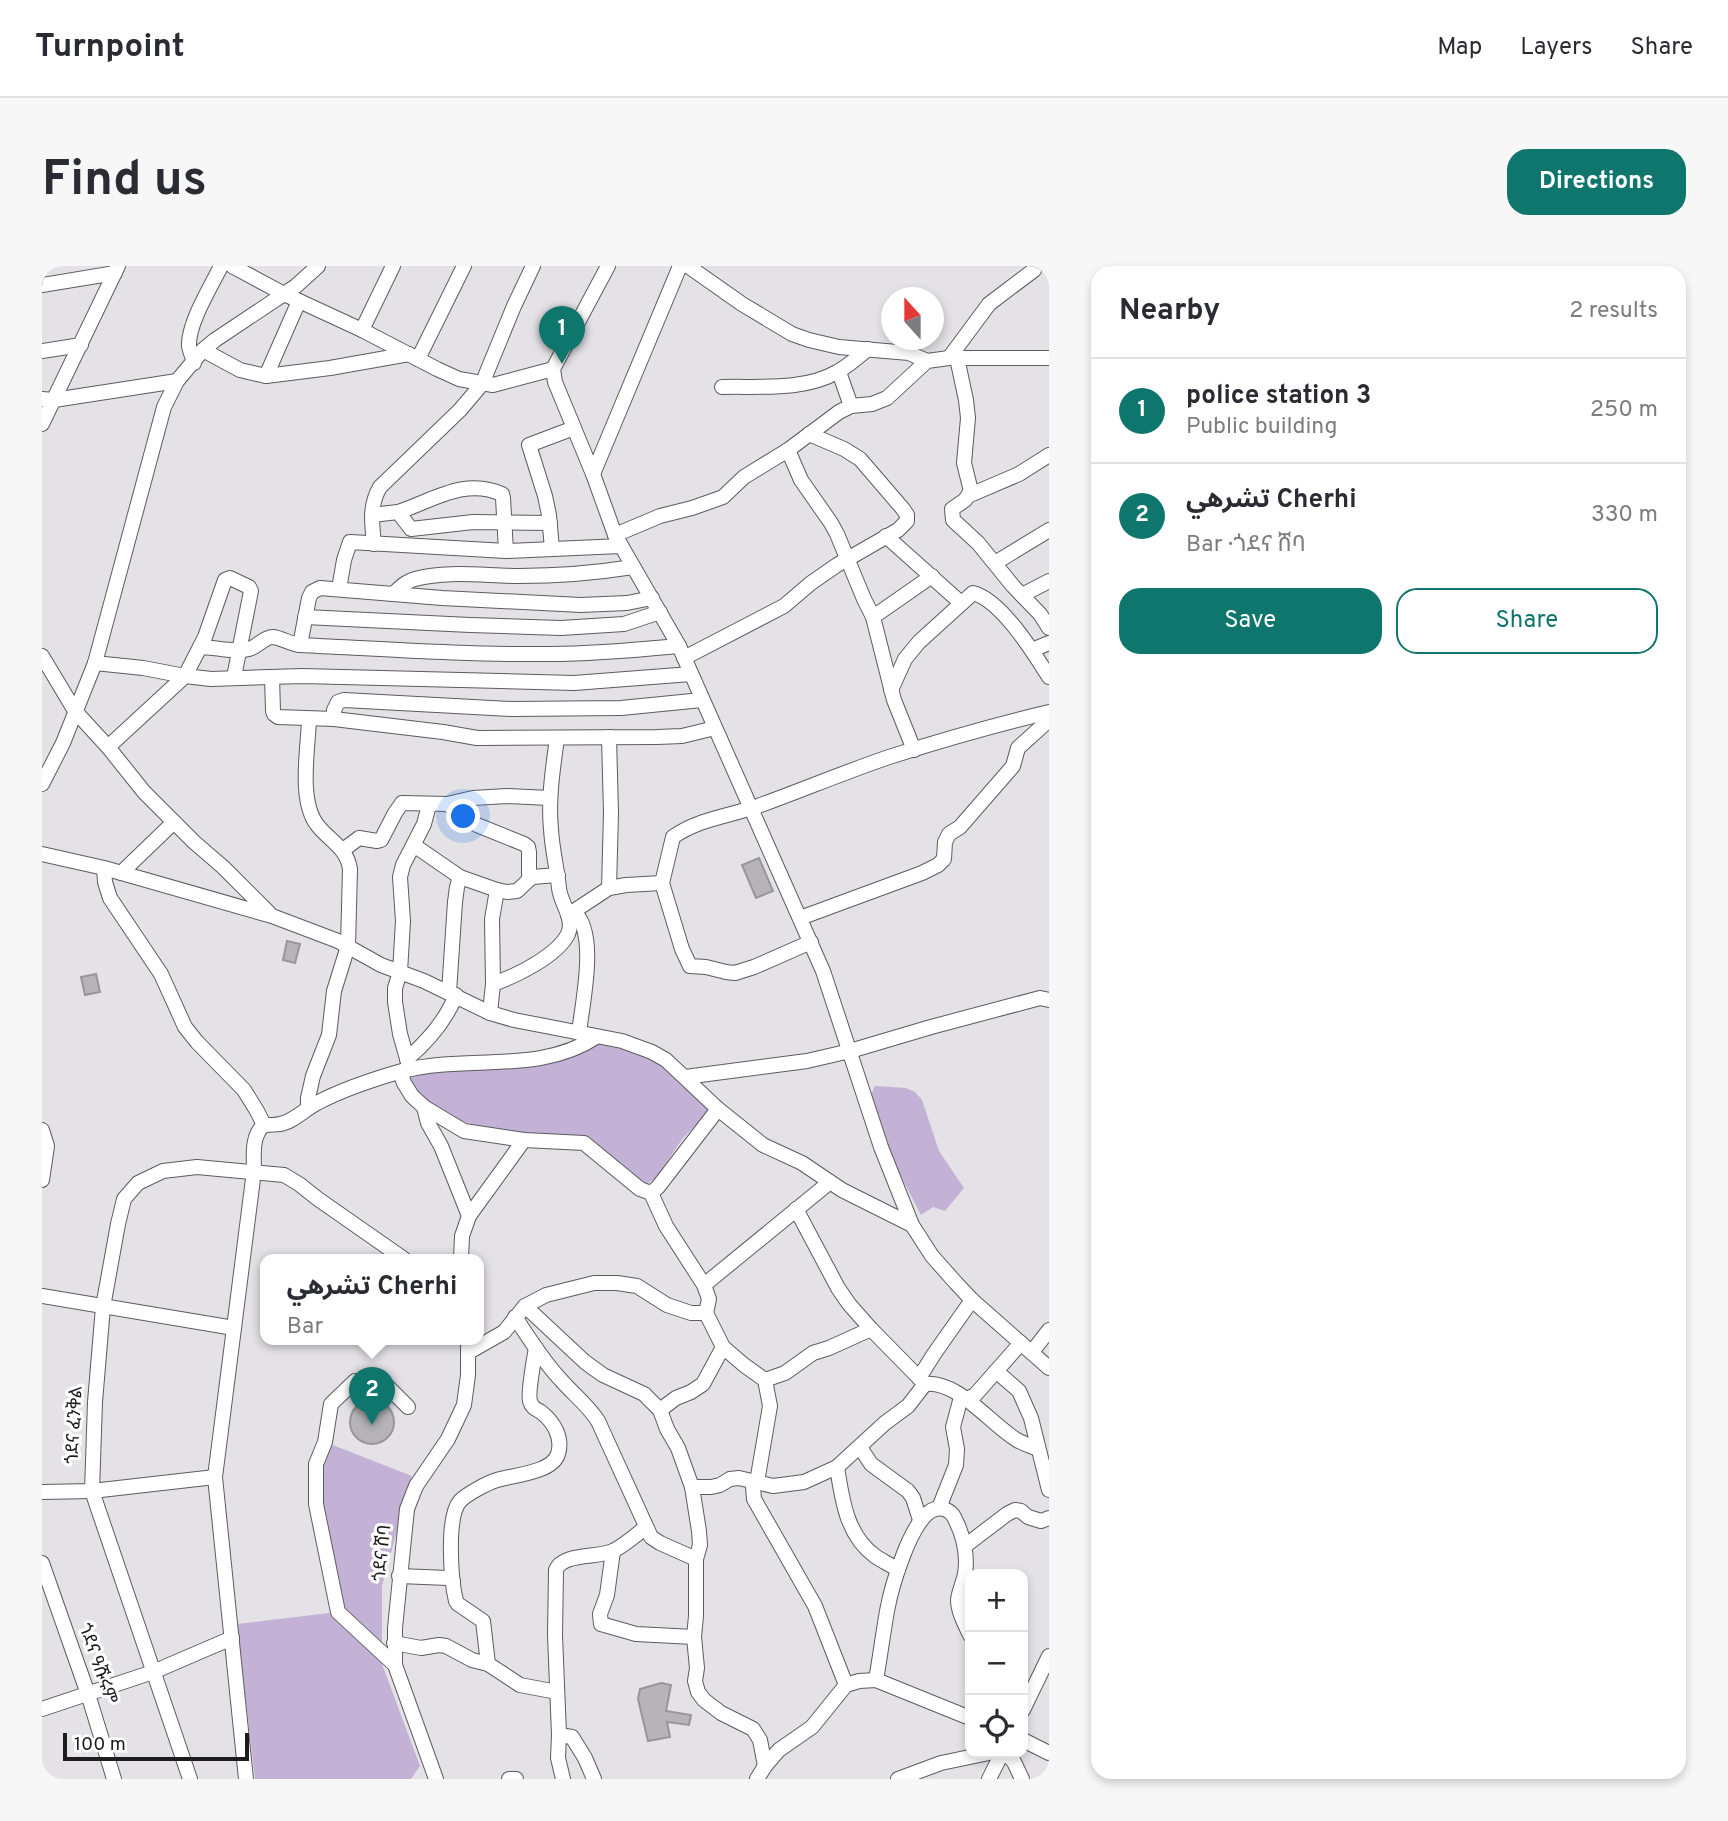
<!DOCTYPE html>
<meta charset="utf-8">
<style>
body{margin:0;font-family:Overpass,"Noto Sans Arabic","Noto Sans Ethiopic",sans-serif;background:#f7f7f7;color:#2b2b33}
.controls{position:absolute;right:21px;bottom:21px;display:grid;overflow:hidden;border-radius:14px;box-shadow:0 4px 10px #0003}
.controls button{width:63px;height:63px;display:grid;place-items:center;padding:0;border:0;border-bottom:2px solid #e1e1e2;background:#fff;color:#2b2b33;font:35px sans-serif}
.compass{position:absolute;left:839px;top:21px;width:63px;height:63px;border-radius:50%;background:#fff;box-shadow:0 4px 10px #0003;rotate:339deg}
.scale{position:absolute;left:21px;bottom:18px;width:186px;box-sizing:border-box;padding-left:7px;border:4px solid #1d1c1e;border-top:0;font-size:19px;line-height:24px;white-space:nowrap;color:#1d1c1e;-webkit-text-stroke:5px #fff;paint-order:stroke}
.you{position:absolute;left:422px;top:551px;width:24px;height:24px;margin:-18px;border:5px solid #fff;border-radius:50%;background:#1a73e8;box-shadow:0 0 0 10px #1a73e833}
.badge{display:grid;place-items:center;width:46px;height:46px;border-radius:50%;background:#0f766e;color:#fff;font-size:23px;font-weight:700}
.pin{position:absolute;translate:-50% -58px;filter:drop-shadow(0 2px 4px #0008)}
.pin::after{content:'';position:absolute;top:37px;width:24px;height:21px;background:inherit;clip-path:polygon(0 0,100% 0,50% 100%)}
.popup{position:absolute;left:218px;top:988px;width:224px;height:91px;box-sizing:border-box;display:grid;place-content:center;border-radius:14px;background:#fff;filter:drop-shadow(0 2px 5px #0005);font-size:23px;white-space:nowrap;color:#7c7c81}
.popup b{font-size:26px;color:#2b2b33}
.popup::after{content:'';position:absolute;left:50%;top:100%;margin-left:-14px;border:14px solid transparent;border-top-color:#fff}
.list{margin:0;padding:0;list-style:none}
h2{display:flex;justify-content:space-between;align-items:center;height:91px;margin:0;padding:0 28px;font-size:30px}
h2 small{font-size:23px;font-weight:400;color:#7c7c81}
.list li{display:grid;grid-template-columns:46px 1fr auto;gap:21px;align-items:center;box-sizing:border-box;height:105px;padding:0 28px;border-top:2px solid #e1e1e2}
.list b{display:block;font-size:26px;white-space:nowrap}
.list p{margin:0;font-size:23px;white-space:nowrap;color:#7c7c81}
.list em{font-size:23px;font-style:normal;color:#7c7c81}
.actions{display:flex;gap:14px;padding:21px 28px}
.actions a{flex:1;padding:16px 0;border:2px solid #0f766e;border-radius:21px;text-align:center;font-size:24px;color:#0f766e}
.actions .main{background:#0f766e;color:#fff}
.icon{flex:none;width:38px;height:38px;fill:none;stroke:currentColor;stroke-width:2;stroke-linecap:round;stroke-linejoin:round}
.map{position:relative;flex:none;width:1007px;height:1513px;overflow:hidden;border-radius:21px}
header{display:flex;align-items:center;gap:42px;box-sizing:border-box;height:98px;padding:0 35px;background:#fff;border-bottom:2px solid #e1e1e2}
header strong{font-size:33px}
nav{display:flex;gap:38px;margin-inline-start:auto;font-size:24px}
.intro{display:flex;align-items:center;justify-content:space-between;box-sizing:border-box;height:168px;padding:0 42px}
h1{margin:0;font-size:49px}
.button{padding:18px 32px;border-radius:21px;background:#0f766e;color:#fff;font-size:24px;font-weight:700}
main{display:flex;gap:42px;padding:0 42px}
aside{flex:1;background:#fff;border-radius:21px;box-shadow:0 4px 10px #0003}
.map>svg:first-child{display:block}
</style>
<header>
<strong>Turnpoint</strong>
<nav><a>Map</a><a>Layers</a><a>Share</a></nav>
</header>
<div class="intro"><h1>Find us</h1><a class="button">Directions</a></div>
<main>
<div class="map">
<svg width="1007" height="1513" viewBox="0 0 1007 1513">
<rect width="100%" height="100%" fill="#e4e2e6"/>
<g fill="#c3b2d5">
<path d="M572,774L616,789L670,843L641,872L614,912L603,919L595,914L541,869L473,868L417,855L384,835L369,821L364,812L398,797L486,793Z"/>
<path d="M833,820L864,822L873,826L880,834L897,885L922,922L903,945L891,941L879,949L845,883L827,833Z"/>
<path d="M283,1176L370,1210L340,1320V1398L378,1500L369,1513H213L195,1358L296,1346L274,1238Z"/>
</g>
<g fill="#b6b4b8" stroke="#979699" stroke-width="2">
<path d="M717,592L731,625L714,632L700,599Z"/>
<path d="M245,675L258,678L253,697L241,694Z"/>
<path d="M54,708L58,726L43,729L39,711Z"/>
<circle cx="330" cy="1156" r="22"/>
<path d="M619,1417L629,1419L624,1445L649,1449L647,1459L625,1456L628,1471L606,1475L596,1433L598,1423Z"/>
</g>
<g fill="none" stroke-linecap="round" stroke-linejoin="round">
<g stroke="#5c5b5e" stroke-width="16">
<g id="minor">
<path d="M190,0L242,28L320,64L395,103L417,113L451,119L511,103"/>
<path d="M566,0L511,103L513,116L551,208L573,269L637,380L781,705L839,881L870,959L890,990L914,1017L930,1034L1007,1102"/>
<path d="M646,0L700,38L750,68L767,74L797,81L867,87L885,95"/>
<path d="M0,19L73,7"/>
<path d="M320,64L351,0"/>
<path d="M161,84L198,104L224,110L288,102L367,88"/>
<path d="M0,85L39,79"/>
<path d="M907,92L947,38L992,4L994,0"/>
<path d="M915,92L924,134L926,152L922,197L929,225L923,234L910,243L911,254L936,277L971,320L998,348L1007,362"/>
<path d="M376,93L422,0"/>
<path d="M152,97C151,92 148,86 147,80C146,57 169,21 179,0"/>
<path d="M797,106L809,140"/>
<path d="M224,110L257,35"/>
<path d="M680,121C717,120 762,125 795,106C806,100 816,91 826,83"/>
<path d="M0,133L12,134L135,115"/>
<path d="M0,158L76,0"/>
<path d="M746,184L759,214L789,257L795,268L822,333L831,351L852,434L872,484"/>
<path d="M551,208L638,0"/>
<path d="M928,229L977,208L1007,189"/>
<path d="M356,246C390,235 423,211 460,228L461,232L464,285"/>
<path d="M330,249L356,246L369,263L431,256L508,257"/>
<path d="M573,269L618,250L650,242L681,231L702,211L746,184L797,146L809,140L830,138L845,132L885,95L907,92H1007"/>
<path d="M844,270L919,337"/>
<path d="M332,278C330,257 327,240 338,221L418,144L440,118L472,40L491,0"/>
<path d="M510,283L507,249L503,230L487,179L532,162"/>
<path d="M953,297L1007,264"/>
<path d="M297,323L302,294L308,276L464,285L579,280"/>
<path d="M351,328C358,322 364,315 373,313C406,304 443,310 477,310C516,310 553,307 591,301"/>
<path d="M980,329L1007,315"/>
<path d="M263,351L428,359L519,362L582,358L618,346"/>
<path d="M831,351L890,310"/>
<path d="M258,379L267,332L270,326L278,322L400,332L539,339L585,337L610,332"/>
<path d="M158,381L163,371L183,314L188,312L207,321L209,325L192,411"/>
<path d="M990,384L1007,377"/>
<path d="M0,390L33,445L66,481L102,526L152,576L181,601L227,647"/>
<path d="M642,392L742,340L769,317L795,299L856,264L865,255V249L861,243L818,193L802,183L767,168"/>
<path d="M53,397L101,402L143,410L169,413L260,410L532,417L649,408"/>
<path d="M230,411L231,445L232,448L236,451L292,453L401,466L435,472L615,471L640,470L673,462"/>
<path d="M849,424L863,393L877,376L931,327C959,334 992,387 1007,411"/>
<path d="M292,453V444L296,436L302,434L470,443L579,442L660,434"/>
<path d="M567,471L569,547L567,622"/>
<path d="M66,481L143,410L158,381C174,381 191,387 207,383C216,381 221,371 231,371C240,372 248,378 258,379C341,383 425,389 509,388C552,388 594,384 637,380"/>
<path d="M0,518L21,477L53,397L122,141L135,115L161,84L173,74L254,20L276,0"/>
<path d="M405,538L435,559L482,578L486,581L487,586V613"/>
<path d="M373,580L418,611L455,624L465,626L475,625L490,611L516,609"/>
<path d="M301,584L317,572L335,575L339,574L353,547L360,537L405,538L431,532L465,530L508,532"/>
<path d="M0,588L62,602L230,650L296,675L339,699L382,715L448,747L472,754L580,775L610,786L624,794L676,843L721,879L760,897L800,924L870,959"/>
<path d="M62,602L63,616L68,632L119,708L143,761L155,776L202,824L215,845L222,859"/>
<path d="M79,607L132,556"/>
<path d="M531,645C557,665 540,738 537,767"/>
<path d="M526,649L567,622L584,619L620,617"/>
<path d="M758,652L880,607L896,599L902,593L903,576L907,568L918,561L965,507L971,500L976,482L1007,454"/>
<path d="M769,676L712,701L693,707L684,706L664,701L648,700L640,683L620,617L631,571C656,553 688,550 716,540C760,524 803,506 847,491C900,474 953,459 1007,446"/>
<path d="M451,718C474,710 515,690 526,668C533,653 518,636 517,622C515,602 510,583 509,563C506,533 511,502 515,472"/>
<path d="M407,726L413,636L415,621L418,611"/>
<path d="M448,747L451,718L450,653L455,624"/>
<path d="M365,793C385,776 404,754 414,729"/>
<path d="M368,803L358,768L353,736V722L358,706L361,655L358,611L361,599L382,558L387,539"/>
<path d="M358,806L362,817L370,830L382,841L422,865L482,874L542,877L598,923L609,927L616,921L676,843"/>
<path d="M643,811L765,795L808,785L889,761L998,732L1007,734"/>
<path d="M382,841L386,857L399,880L427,950"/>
<path d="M266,842V832L271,810L287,769L292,725L306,680L308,603C305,582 288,575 276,560C256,536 266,483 267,454"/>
<path d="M0,864L5,880L0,914"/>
<path d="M609,927L624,960L662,1019L667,1033L664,1047L681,1081L702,1099L723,1114L728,1140L715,1216L711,1221L712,1233L773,1340L804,1419"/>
<path d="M754,943L796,1022L807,1038L829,1063L883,1118C916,1114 948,1158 975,1174C982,1178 989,1180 996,1183"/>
<path d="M419,993L420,970L427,950L482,874"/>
<path d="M662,1019L788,916"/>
<path d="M0,1030L192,1062"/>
<path d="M483,1040L543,1096L561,1109L602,1128L618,1144L625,1163L636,1182L650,1221L657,1265L658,1279L654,1293V1350L652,1371L655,1402L653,1415L656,1426L662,1434L679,1447L711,1463L718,1474L723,1500"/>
<path d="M473,1051C487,1072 501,1095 519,1114C531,1128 546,1139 556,1155L609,1271L618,1277L654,1293"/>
<path d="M427,1086L462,1066L483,1040L504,1029L552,1017H575L595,1020L625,1039L649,1047H664"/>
<path d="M990,1086L1007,1064"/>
<path d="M954,1105L977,1125L989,1152L1007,1224"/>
<path d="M877,1112L892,1088L930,1034"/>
<path d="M723,1114L743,1107L771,1087L787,1082L829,1063"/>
<path d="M925,1133L933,1129L979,1077"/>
<path d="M618,1144L634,1132L649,1126L661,1118L681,1081"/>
<path d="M818,1181L829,1198L866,1225L871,1232L878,1254"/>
<path d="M795,1201C800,1232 804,1269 833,1290C840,1295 849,1299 856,1304"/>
<path d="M650,1221H669L678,1219L688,1213L697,1212L731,1220L762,1216L795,1201L843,1157L866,1140L883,1118"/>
<path d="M0,1226L50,1225L173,1211"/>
<path d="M897,1242L914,1199L915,1183L911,1161L919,1131"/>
<path d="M923,1280L965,1248L973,1244L979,1245L986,1251L999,1255L1007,1252"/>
<path d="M571,1285L565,1329L558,1348L559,1358L594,1368L652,1371"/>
<path d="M0,1297L46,1428L72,1513"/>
<path d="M357,1310L406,1312L411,1315"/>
<path d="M352,1377L379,1382L397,1379L404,1380L430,1394L446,1398L478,1419L515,1426"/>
<path d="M446,1398L441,1355L416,1338L414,1335C409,1315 404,1251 418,1235C425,1228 445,1217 455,1214C471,1209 510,1207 516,1188C521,1172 512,1156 499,1146C494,1143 490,1142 488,1135C486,1128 492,1093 494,1082"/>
<path d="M353,1399L296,1346L274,1238V1198L283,1176L289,1138L313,1115L341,1116L366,1141"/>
<path d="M834,1414C838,1391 841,1368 845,1345C849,1323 870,1247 894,1243C901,1241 909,1245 912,1251C921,1268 926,1289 923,1308C921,1317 917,1325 916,1334C916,1346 923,1358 928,1369"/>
<path d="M0,1443L111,1406L190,1372"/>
<path d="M981,1444L1007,1390"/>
<path d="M517,1469L530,1471L543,1492L552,1513"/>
<path d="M981,1474L1007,1487"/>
<path d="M964,1487L972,1496L980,1513"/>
<path d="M148,1513L50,1225L53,1136L61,1041L76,958L82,933L96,917L121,905L155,901L242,909L257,918L276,933L362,993"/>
<path d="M204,1513L173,1211L212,905C212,890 209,870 222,859C227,859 233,859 238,858C251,856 263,843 275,837C301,823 332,813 360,805C424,788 497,809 554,771"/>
<path d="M394,1513L353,1399V1362L365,1243L374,1220L406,1173L422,1139L426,1109V1073"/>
<path d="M467,1513H474"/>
<path d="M521,1513L516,1492L517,1469L513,1369L514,1304C520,1287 555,1292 571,1285C583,1279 594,1269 604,1261"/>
<path d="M715,1513L723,1500L737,1484L770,1461L804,1419L817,1415L834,1414L928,1452"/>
<path d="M856,1513L899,1497L947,1487"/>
<path d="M947,1513L960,1487"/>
</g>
</g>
<use href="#minor" stroke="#fff" stroke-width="14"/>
</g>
<g text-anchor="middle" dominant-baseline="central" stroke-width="6" stroke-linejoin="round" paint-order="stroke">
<g font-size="18" fill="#1d1c1e" stroke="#fff">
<text transform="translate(33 1159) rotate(-87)">ጎደና ፈንቅል</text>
<text transform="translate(341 1287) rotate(-84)">ጎደና ሸባ</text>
<text transform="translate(55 1398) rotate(71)">ጎደና ዓሹሩም</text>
</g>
</g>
</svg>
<div class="controls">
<button>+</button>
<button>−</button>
<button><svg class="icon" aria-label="locate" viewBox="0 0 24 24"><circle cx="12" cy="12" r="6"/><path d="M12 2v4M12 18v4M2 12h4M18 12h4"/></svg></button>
</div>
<svg class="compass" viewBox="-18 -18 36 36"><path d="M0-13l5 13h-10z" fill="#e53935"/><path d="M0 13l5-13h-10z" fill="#7c7c81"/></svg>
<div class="scale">100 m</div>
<div class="you"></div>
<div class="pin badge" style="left:520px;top:98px">1</div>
<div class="pin badge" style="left:330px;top:1159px">2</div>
<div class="popup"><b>تشرهي Cherhi</b>Bar</div>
</div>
<aside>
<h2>Nearby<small>2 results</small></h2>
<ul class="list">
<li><span class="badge">1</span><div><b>police station 3</b><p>Public building</p></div><em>250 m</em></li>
<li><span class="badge">2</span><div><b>تشرهي Cherhi</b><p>Bar · ጎደና ሸባ</p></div><em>330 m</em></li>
</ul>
<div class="actions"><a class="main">Save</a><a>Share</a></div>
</aside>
</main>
